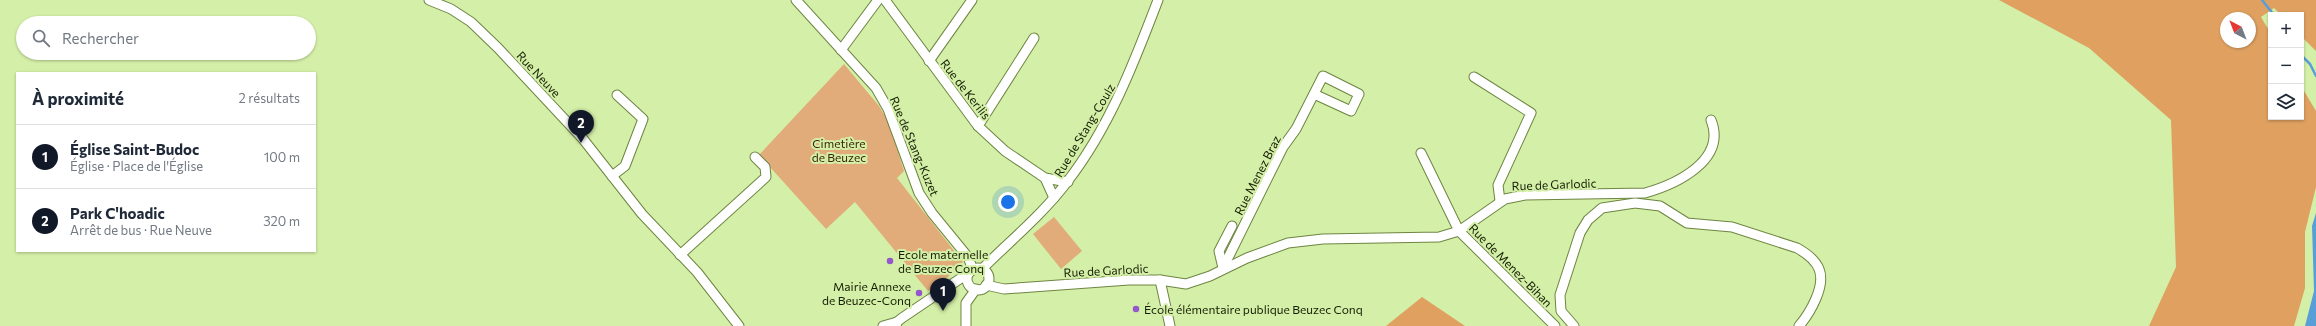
<!DOCTYPE html>
<html lang="fr">
<meta charset="utf-8">
<style>
body{margin:0;font-family:Commissioner,sans-serif;background:#f2f2f3;color:#1f2937}
.controls{position:absolute;right:12px;top:12px;display:grid;overflow:hidden;border-radius:0px;box-shadow:0 1px 3px #0004}
.controls button{width:36px;height:36px;display:grid;place-items:center;padding:0;border:0;border-bottom:1px solid #e0e1e3;background:#fff;color:#1f2937;font:20px sans-serif}
.compass{position:absolute;left:2220px;top:12px;width:36px;height:36px;border-radius:50%;background:#fff;box-shadow:0 1px 3px #0004;rotate:318deg}
.you{position:absolute;left:1008px;top:202px;width:14px;height:14px;margin:-10px;border:3px solid #fff;border-radius:50%;background:#1a73e8;box-shadow:0 0 0 6px #1a73e833}
.badge{display:grid;place-items:center;width:26px;height:26px;border-radius:50%;background:#111827;color:#fff;font-size:13px;font-weight:700}
.pin{position:absolute;translate:-50% -33px;filter:drop-shadow(0 1px 2px #0008)}
.pin::after{content:'';position:absolute;top:21px;width:14px;height:12px;background:inherit;clip-path:polygon(0 0,100% 0,50% 100%)}
.list{margin:0;padding:0;list-style:none}
h2{display:flex;justify-content:space-between;align-items:center;height:52px;margin:0;padding:0 16px;font-size:17px}
h2 small{font-size:13px;font-weight:400;color:#747a83}
.list li{display:grid;grid-template-columns:26px 1fr auto;gap:12px;align-items:center;box-sizing:border-box;height:64px;padding:0 16px;border-top:1px solid #e0e1e3}
.list b{display:block;font-size:15px;white-space:nowrap}
.list p{margin:0;font-size:13px;white-space:nowrap;color:#747a83}
.list em{font-size:13px;font-style:normal;color:#747a83}
.icon{flex:none;width:22px;height:22px;fill:none;stroke:currentColor;stroke-width:2;stroke-linecap:round;stroke-linejoin:round}
.map{position:relative;flex:none;width:2316px;height:326px;overflow:hidden}
.search{position:absolute;background:#fff;box-shadow:0 1px 3px #0004;left:16px;top:16px;width:300px;height:44px;display:flex;align-items:center;gap:10px;box-sizing:border-box;padding:0 14px;border-radius:22px;color:#747a83;font-size:15px}
.panel{position:absolute;background:#fff;box-shadow:0 1px 3px #0004;left:16px;top:72px;width:300px;height:180px;border-radius:0px}
.map>svg:first-child{display:block}
</style>
<div class="map">
<svg width="2316" height="326" viewBox="0 0 2316 326">
<rect width="100%" height="100%" fill="#d4efa7"/>
<g fill="#e1ac79">
<path d="M844,64L879,106L889,123L904,171L897,178L963,262L949,276L928,291L855,202L826,229L759,155Z"/>
<path d="M1054,217L1082,251L1061,269L1033,234Z"/>
</g>
<g fill="#dfa060" fill-rule="evenodd">
<path d="M1999,0H2316V51L2301,36V15H2281L2274,8L2261,17L2271,34V117H2301V86L2316,111V187L2305,232V288L2294,326H2149L2176,267L2171,120L2089,48ZM2226,18H2250V42H2226Z"/>
<path d="M1422,297L1465,326H1386Z"/>
</g>
<path fill="#599ed7" d="M2316,213V326H2305L2314,291L2312,226Z"/>
<g fill="none" stroke-linecap="round" stroke-linejoin="round">
<g stroke="#599ed7" stroke-width="2.5">
<path d="M2262,0L2274,15"/>
<path d="M2301,55L2310,64L2316,76"/>
</g>
<g stroke="#6d8541" stroke-width="11">
<g id="street">
<path d="M429,0L451,9L471,22L498,48L583,139L642,214L697,272L739,326"/>
<path d="M796,0L876,88L888,109L919,193L932,213L968,257L973,270"/>
<path d="M885,0L978,126L1005,151L1045,178L1068,182"/>
<path d="M841,50L878,0"/>
<path d="M929,61L972,0"/>
<path d="M1474,77L1531,113L1498,185L1500,201"/>
<path d="M978,126L1034,38"/>
<path d="M1421,153L1459,231L1555,326"/>
<path d="M612,176L625,166L643,119L617,95"/>
<path d="M1045,178L1054,198"/>
<path d="M680,255L766,177L765,167L755,157"/>
<path d="M1223,268L1283,147L1296,129L1323,76L1359,94L1351,111L1314,94"/>
<path d="M1223,268L1219,251L1232,226"/>
<circle cx="978" cy="279" r="11"/>
<path d="M982,269C1010,241 1043,214 1067,182C1109,128 1134,63 1158,0"/>
<path d="M1160,280L1170,326"/>
<path d="M986,285L1004,289L1129,280H1160L1186,284L1210,276L1247,258L1288,243L1323,239L1439,237L1459,231L1505,199L1525,195L1645,193C1677,184 1727,160 1711,120"/>
<path d="M883,326L897,322"/>
<path d="M896,326L897,322L902,318L970,272"/>
<path d="M966,326V303L976,289"/>
<path d="M1574,326L1561,311L1560,295L1580,233L1588,220L1602,208L1635,203L1660,206L1687,223L1732,227L1797,248C1806,253 1815,259 1819,269C1826,286 1810,313 1799,326"/>
</g>
</g>
<use href="#street" stroke="#fff" stroke-width="9"/>
</g>
<g fill="#9457ce" stroke="#d4efa7" stroke-width="1.5">
<circle cx="890" cy="261" r="4"/>
<circle cx="919" cy="293" r="4"/>
<circle cx="1136" cy="309" r="4"/>
</g>
<g text-anchor="middle" dominant-baseline="central" stroke-width="4" stroke-linejoin="round" paint-order="stroke">
<g font-size="12" fill="#141d03" stroke="#d4efa7">
<text transform="translate(539 74) rotate(47)">Rue Neuve</text>
<text transform="translate(966 89) rotate(52)">Rue de Kerilis</text>
<text transform="translate(1084 130) rotate(-59)">Rue de Stang-Coulz</text>
<text transform="translate(915 146) rotate(67)">Rue de Stang-Kuzet</text>
<text transform="translate(1257 175) rotate(-63)">Rue Menez Braz</text>
<text transform="translate(1554 184) rotate(-2)">Rue de Garlodic</text>
<text transform="translate(1511 265) rotate(45)">Rue de Menez-Bihan</text>
<text transform="translate(1106 270) rotate(-3)">Rue de Garlodic</text>
</g>
<g font-size="12" fill="#3d2407" stroke="#d4efa7">
<text x="839" y="143">Cimetière<tspan x="839" dy="14">de Beuzec</tspan></text>
</g>
<g font-size="12" fill="#141d03" stroke="#d4efa7" text-anchor="start">
<text x="898" y="254">Ecole maternelle<tspan x="898" dy="14">de Beuzec Conq</tspan></text>
<text x="911" y="286" text-anchor="end">Mairie Annexe<tspan x="911" dy="14">de Beuzec-Conq</tspan></text>
<text x="1144" y="309">École élémentaire publique Beuzec Conq</text>
</g>
</g>
</svg>
<div class="controls">
<button>+</button>
<button>−</button>
<button><svg class="icon" aria-label="layers" viewBox="0 0 24 24"><path d="M12 4l9 5-9 5-9-5zM3 14l9 5 9-5"/></svg></button>
</div>
<svg class="compass" viewBox="-18 -18 36 36"><path d="M0-13l5 13h-10z" fill="#e53935"/><path d="M0 13l5-13h-10z" fill="#747a83"/></svg>
<div class="you"></div>
<div class="pin badge" style="left:943px;top:311px">1</div>
<div class="pin badge" style="left:581px;top:143px">2</div>
<div class="search"><svg class="icon" aria-label="search" viewBox="0 0 24 24"><circle cx="10" cy="10" r="6"/><path d="M15 15l6 6"/></svg>Rechercher</div>
<section class="panel">
<h2>À proximité<small>2 résultats</small></h2>
<ul class="list">
<li><span class="badge">1</span><div><b>Église Saint-Budoc</b><p>Église · Place de l'Église</p></div><em>100 m</em></li>
<li><span class="badge">2</span><div><b>Park C'hoadic</b><p>Arrêt de bus · Rue Neuve</p></div><em>320 m</em></li>
</ul>
</section>
</div>
